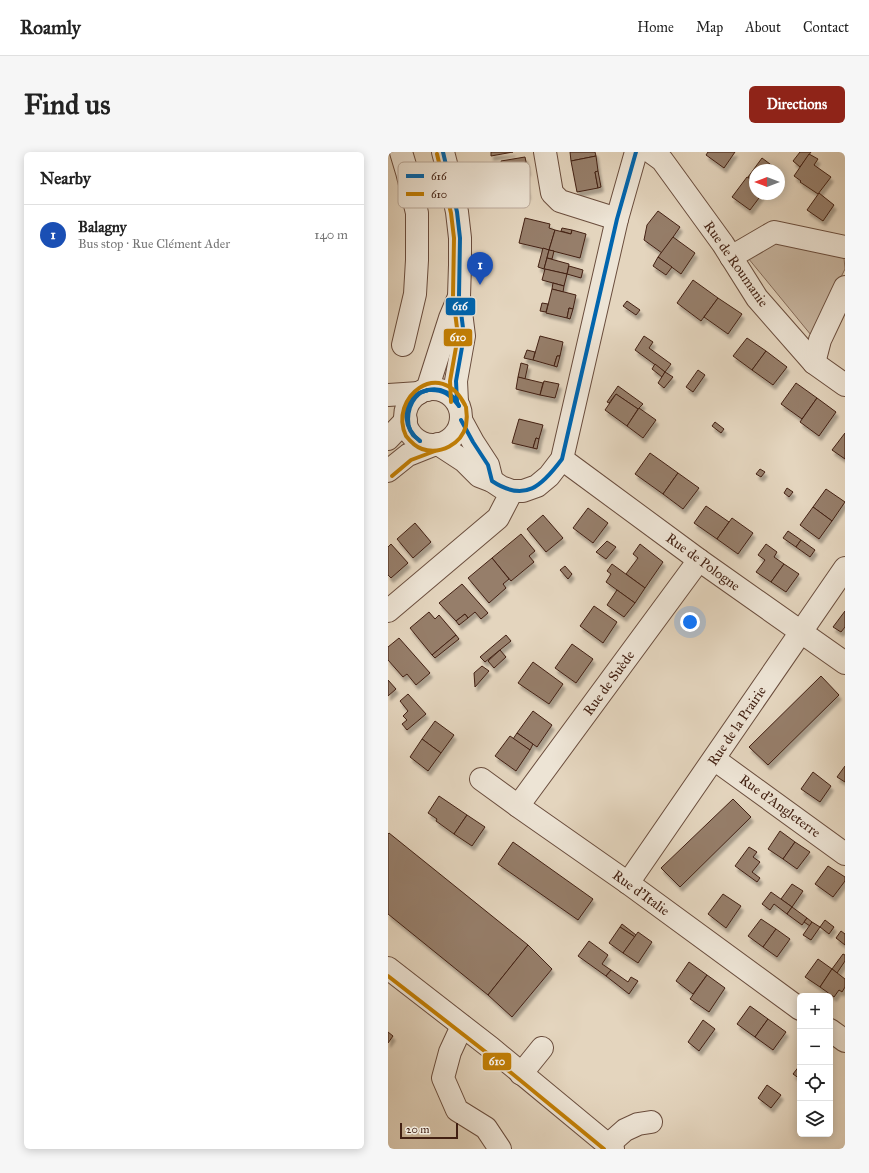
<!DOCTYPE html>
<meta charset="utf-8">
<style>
body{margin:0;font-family:"IM FELL Great Primer",serif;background:#f6f6f6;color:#222}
.controls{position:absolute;right:12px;bottom:12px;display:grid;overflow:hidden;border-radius:6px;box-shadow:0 2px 10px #0003}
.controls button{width:36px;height:36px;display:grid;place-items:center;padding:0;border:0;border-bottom:1px solid #e0e0e0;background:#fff;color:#222;font:20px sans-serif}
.compass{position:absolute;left:361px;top:12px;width:36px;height:36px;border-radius:50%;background:#fff;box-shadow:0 2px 10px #0003;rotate:270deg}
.scale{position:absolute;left:12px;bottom:10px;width:58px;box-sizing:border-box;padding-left:4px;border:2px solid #422012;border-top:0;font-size:11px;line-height:14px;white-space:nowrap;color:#422012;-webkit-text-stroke:3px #ede4d5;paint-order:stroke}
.you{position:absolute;left:302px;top:470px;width:14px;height:14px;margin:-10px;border:3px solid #fff;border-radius:50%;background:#1a73e8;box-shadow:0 0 0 6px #1a73e833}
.badge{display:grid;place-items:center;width:26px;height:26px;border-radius:50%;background:#8f2418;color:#fff;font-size:13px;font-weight:700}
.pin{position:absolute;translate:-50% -33px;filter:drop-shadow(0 1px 2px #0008)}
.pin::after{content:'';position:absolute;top:21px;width:14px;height:12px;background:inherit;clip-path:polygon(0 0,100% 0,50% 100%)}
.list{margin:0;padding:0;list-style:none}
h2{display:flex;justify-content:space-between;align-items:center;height:52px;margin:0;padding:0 16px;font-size:17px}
h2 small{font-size:13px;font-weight:400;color:#767676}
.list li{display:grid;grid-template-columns:26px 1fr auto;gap:12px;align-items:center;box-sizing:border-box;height:60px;padding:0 16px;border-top:1px solid #e0e0e0}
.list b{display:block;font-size:15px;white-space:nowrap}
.list p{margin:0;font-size:13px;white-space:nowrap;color:#767676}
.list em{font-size:13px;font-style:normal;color:#767676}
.icon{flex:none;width:22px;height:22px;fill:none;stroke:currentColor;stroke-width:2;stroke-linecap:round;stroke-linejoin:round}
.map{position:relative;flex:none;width:457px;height:997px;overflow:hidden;border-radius:6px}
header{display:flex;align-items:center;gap:24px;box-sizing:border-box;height:56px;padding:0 20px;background:#fff;border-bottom:1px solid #e0e0e0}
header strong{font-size:19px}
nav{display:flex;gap:22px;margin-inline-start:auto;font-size:14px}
.intro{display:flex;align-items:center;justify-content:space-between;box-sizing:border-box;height:96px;padding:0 24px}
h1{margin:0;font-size:28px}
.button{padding:10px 18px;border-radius:6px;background:#8f2418;color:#fff;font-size:14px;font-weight:700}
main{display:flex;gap:24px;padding:0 24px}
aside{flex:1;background:#fff;border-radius:6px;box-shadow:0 2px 10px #0003}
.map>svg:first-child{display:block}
</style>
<header>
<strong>Roamly</strong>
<nav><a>Home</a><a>Map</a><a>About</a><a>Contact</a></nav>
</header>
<div class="intro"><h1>Find us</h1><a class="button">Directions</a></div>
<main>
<aside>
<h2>Nearby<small></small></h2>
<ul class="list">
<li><span class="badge" style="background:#1a4fb4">1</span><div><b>Balagny</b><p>Bus stop · Rue Clément Ader</p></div><em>140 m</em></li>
</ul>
</aside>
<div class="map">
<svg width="457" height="997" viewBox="0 0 457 997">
<defs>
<filter id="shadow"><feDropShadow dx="2.5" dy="4.5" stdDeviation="1" flood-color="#0004"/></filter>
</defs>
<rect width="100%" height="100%" fill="#e4d5be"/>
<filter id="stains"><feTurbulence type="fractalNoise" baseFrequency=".005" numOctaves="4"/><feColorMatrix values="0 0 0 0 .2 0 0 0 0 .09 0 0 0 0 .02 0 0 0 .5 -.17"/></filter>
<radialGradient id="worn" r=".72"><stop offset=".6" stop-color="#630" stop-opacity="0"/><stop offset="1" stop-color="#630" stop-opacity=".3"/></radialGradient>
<path fill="#c8b6a1" stroke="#856b5a" d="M383,90L456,106L457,117L425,181L423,183L360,106Z"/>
<g fill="#967e6b" stroke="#422012" filter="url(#shadow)">
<path d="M103,0H125L103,4Z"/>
<path d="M182,0H207L208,4L183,9Z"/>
<path d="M320,0H347L336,16L318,3Z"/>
<path d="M412,0H423L412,15L405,9Z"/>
<path d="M421,2L430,7L426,13L443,25L430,42L412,30L413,29L406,24Z"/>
<path d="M208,4L210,19L207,20L210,36L189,40L183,9Z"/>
<path d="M137,5L140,19L136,20L140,43L118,46L116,33H117L113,9Z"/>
<path d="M374,6L390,18H367V30L360,25Z"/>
<path d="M210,19L213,35L210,36L207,20Z"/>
<path d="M359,25L367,30V42H374L362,58L344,45Z"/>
<path d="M431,41L446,53L435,69L419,58Z"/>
<path d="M270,59L292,75L274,101L256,88L259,73Z"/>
<path d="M137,66L162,72L161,76L167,78L161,98L131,91Z"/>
<path d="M174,76L184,78L183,82L173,79Z"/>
<path d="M167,78L183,82L184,78L198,82L192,106L161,98Z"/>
<path d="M285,85L307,101L293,122L270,105Z"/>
<path d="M155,96L161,98L156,117L150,115Z"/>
<path d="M161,98L166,99L164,107L159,106Z"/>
<path d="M270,105L284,115L278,123L265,114Z"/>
<path d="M159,106L181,112L179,122L156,117Z"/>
<path d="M181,114L195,118L193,126L179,122Z"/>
<path d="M157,117L179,122L176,134L154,128Z"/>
<path d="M305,128L330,146L313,169L289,151Z"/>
<path d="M165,131L176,134L175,140L164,137Z"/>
<path d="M164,137L188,143L185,157L181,156L179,166L158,161Z"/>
<path d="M330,146L354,162L340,182L316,165Z"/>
<path d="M239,149L252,158L248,163L235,154Z"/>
<path d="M154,151L160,152L158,160L152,159Z"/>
<path d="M181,156L185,157L182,167L179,166Z"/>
<path d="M152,184L175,190L172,204H169L166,214L145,208Z"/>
<path d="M256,184L265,190L261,196L283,212L277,220L247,198Z"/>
<path d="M359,186L378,199L364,218L345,204Z"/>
<path d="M139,198L147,200L145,208L136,206Z"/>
<path d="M378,199L399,215L385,233L364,218Z"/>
<path d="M169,204H172L169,215L166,214Z"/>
<path d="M133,211L140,213L137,227L130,225Z"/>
<path d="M267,212L277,220L274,225L264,217Z"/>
<path d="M310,218L317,223L305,240L298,235Z"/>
<path d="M277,220L285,225L276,236L270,231Z"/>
<path d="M130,225L155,231L152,243L128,237Z"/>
<path d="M156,229L171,232L167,246L152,243Z"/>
<path d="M408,231L429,246L414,267L393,252Z"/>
<path d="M230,234L255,252L250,257L228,242L221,251L219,250Z"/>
<path d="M228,242L250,257L239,274L217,258Z"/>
<path d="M429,246L448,260L431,284L412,270Z"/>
<path d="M251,256L268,268L255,286L239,274Z"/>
<path d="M131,267L155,273L151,287L148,286L145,296L124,291Z"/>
<path d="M327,270L336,277L333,281L324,274Z"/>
<path d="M457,281V307L444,298Z"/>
<path d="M148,286L151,287L149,297L145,296Z"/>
<path d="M262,301L290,321L275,342L247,322Z"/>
<path d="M372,317L377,320L373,325L368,322Z"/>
<path d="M290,321L311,336L295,357L275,342Z"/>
<path d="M399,336L405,340L401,345L396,341Z"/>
<path d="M438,337L457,350L444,369L425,355Z"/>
<path d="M318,354L341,370L329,387L306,371Z"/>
<path d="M425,355L444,369L431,387L412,373Z"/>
<path d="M200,356L220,371L205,391L185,376Z"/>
<path d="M155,363L175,386L158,400L139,377Z"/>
<path d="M344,366L365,381L350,402L329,387Z"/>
<path d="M27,371L43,390L25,406L9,387Z"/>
<path d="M400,379L413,388L408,395L395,386Z"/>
<path d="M133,382L147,399L141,404L146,410L123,429L104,406Z"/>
<path d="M413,388L427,398L422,405L408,395Z"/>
<path d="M219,389L228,395L218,407L208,400Z"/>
<path d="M3,392L20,411L3,426L0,423V395Z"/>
<path d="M252,392L275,410L257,436L238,422L250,406L245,402Z"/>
<path d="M378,392L389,400L386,405L396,412L383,430L368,420L377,408L370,403Z"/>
<path d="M104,406L121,427L115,432L118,436L101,451L80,426Z"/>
<path d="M224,412L257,436L247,451L218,430L223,422L219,419Z"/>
<path d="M396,412L411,422L398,440L383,430Z"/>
<path d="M177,414L184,422L180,427L172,418Z"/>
<path d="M74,432L100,461L93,467L87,460L80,466L77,462L68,469L51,451Z"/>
<path d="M229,438L247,451L236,465L219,453Z"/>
<path d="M206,454L229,470L215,491L192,474Z"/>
<path d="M457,459V475L453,480L445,475Z"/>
<path d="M41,460L47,467L51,463L68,483L44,503L22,476Z"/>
<path d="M77,462L80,466L71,473L68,469Z"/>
<path d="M68,483L71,487L47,506L44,503Z"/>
<path d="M118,483L123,489L97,510L92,505Z"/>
<path d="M11,486L42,521L28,533L19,522L15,525L0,508V495Z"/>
<path d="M184,492L205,507L188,531L167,516Z"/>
<path d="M112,498L118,505L106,516L100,509Z"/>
<path d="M145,510L175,532L161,552L130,531Z"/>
<path d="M94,514L101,519L87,535L86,521Z"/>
<path d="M433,524L451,543L380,613L361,595Z"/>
<path d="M0,528L8,537L0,544Z"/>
<path d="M20,542L38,562L19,578L14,572L19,568L15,564L20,559L12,549Z"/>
<path d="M145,559L164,573L149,595L129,581Z"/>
<path d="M47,569L66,583L53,601L34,587Z"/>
<path d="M129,581L145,592L142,598L125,587Z"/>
<path d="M122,584L142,598L128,619L107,604Z"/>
<path d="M34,587L53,601L40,619L22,605Z"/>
<path d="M457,614V630L449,625Z"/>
<path d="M425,620L443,634L432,650L413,637Z"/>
<path d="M51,644L79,663L66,682L48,669L49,667L40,661Z"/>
<path d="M345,647L363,665L292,735L273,716Z"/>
<path d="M79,663L97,675L84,694L66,682Z"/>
<path d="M392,679L407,690L395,707L380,697Z"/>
<path d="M1,681L140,793L100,843L0,762V682Z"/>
<path d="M125,690L205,747L190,768L110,712Z"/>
<path d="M407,690L422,700L409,717L395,707Z"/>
<path d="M361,695L369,700L365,705L372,710L364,720L372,726L369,730L347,714Z"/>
<path d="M440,714L457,725V729L445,745L427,732Z"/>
<path d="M404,732L415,739L404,755L393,747Z"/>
<path d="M383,740L404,755L399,762L386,752L382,758L374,752Z"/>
<path d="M335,742L353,754L338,776L320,762Z"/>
<path d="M404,755L419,766L414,773L399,762Z"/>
<path d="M419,766L424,770L422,774L416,770Z"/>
<path d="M373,767L388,777L375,795L360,784Z"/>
<path d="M437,768L446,775L441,782L432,775Z"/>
<path d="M424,770L432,775L423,788L415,783Z"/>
<path d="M234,772L248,783L247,785L232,775Z"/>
<path d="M232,775L247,785L235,801L221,791Z"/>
<path d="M388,777L402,787L389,805L375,795Z"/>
<path d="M453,779L457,782V793L448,786Z"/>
<path d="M250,780L264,790L250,811L235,801Z"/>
<path d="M201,789L220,803L214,812L223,818L218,824L190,804Z"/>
<path d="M140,793L164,817L124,865L100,843Z"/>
<path d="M455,802L457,803V809L449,821L444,817Z"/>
<path d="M430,807L444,817L432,835L417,825Z"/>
<path d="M301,810L319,823L305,842L288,829Z"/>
<path d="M444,817L457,827V835L454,840L451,838L446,845L432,835Z"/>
<path d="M223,818L240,830L243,825L250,829L241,842L218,824Z"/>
<path d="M319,823L337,836L321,860L302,847Z"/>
<path d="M362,854L380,867L367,885L349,872Z"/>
<path d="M380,867L398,880L385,898L367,885Z"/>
<path d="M315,868L327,877L311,899L300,890Z"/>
<path d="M0,880L5,884L0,891Z"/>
<path d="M412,913V927L405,922Z"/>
<path d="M379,933L393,943L383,956L370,946Z"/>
</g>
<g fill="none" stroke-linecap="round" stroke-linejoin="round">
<g stroke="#6a4d3d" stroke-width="24">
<g id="minor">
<path d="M13,0L19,20L29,61V108L27,142L15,193"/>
<path d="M55,0L62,27L69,60L72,86V113L71,144L76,184L68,229L69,250"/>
<path d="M157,0L164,41L172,49L229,67"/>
<path d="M263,0L274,8L335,92L369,146L426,211L457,233"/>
<path d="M343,105L386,80L457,95"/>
<path d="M426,211L432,188L457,135"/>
<circle cx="45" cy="265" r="28"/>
<path d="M39,238L62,166L70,147"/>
<path d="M0,243L31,241"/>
<path d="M73,268L85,290L100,313L104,329"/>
<path d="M0,287L18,268"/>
<path d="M50,292L76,309L91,324L104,329L113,335L124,339H135L149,334L161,324L174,307L229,67L248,0"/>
<path d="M174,307L311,408L457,511"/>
<path d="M0,319L20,303L45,293"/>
<path d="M0,459L110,366L124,339"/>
<path d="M326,607L457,702"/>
<path d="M93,627L130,654L240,731L412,857"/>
<path d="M130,654L311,408"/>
<path d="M240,731L457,416"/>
<path d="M0,816L103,896L225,997"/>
<path d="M74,874L62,900L55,926L69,958L98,976L112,997"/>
<path d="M442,878L457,889"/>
<path d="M133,922L154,896"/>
<path d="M220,993L237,978L250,972L263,970"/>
</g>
</g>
<use href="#minor" stroke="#ede4d5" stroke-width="22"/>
<g stroke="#ede4d5" stroke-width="7">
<g id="bus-1">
<path d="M55,0L69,60L72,86L71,144L76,184L68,229L69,250"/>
<path d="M40,238C53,235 66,242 71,254"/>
<path d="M40,238C55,237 62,242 71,254"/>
<path d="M73,268L85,290L100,313L104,329C137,351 154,334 174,307L229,67L248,0"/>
<path d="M32,289C16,277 12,253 31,241C33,240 37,239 40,238"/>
<path d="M32,289C30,287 27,285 25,283C16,271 20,251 31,242C33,240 37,239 40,238"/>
</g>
</g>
<g stroke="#ede4d5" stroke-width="7">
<g id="bus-2">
<path d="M49,2L63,61L66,86L65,144L70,184L62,229L63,250"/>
<path d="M77,253C52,204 0,246 18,284C22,289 28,295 34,297C53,303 73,292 78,274C79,268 79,261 78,255"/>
<path d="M4,324L23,308L47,299"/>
<path d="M0,824L99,901L216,997"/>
</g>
</g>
<use href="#bus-1" stroke="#0065ae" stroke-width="4"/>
<use href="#bus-2" stroke="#c17e05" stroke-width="4"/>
</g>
<g text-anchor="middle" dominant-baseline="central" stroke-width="4" stroke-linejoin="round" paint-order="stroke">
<g font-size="14" fill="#422012" stroke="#ede4d5">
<text transform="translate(348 112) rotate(55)">Rue de Roumanie</text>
<text transform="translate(315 410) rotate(36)">Rue de Pologne</text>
<text transform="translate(221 531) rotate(-54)">Rue de Suède</text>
<text transform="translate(349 574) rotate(-56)">Rue de la Prairie</text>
<text transform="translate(392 654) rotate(36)">Rue d'Angleterre</text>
<text transform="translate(253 741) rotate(36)">Rue d'Italie</text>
</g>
</g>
<rect x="10" y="10" width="132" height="46" rx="6" fill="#ede4d5" stroke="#baa99a" stroke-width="1"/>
<rect x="18" y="22" width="18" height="4" fill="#0065ae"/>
<rect x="18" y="40" width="18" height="4" fill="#c17e05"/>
<g font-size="11" fill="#422012">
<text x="43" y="28">616</text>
<text x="43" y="46">610</text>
</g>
<g stroke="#ede4d5" stroke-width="1.5">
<rect x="57" y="145" width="31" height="19" rx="4" fill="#0065ae"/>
<rect x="55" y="176" width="30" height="19" rx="4" fill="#c17e05"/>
<rect x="94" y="900" width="30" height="19" rx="4" fill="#c17e05"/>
</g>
<g font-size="11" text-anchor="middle" font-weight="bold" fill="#fff">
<text x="72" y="158">616</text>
<text x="70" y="189">610</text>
<text x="109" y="913">610</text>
</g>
<rect width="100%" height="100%" filter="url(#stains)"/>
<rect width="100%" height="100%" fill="url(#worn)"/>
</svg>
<div class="controls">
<button>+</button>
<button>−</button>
<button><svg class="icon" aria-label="locate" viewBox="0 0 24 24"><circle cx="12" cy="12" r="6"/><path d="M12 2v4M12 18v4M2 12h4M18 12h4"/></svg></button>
<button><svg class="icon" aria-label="layers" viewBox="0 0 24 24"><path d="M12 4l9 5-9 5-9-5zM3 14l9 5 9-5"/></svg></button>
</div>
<svg class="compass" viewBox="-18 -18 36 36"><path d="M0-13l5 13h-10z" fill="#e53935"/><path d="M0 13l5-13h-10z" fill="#767676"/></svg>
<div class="scale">20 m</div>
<div class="you"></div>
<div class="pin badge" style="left:92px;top:133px;background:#1a4fb4">1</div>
</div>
</main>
